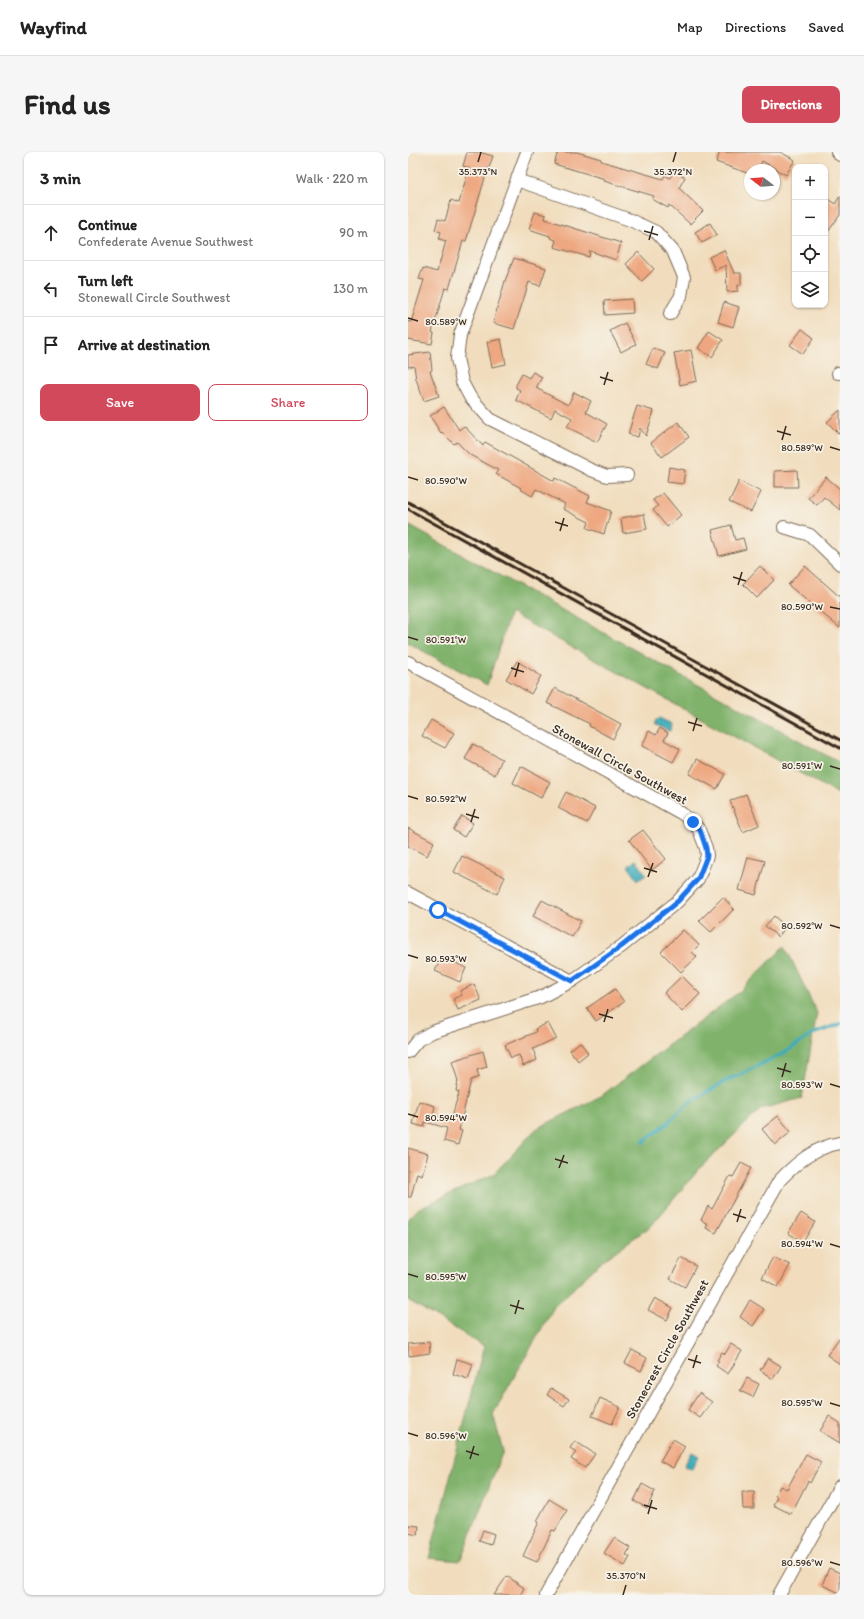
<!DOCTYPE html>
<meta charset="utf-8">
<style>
body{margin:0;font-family:Itim,sans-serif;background:#f6f6f6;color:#222}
.controls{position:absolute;right:12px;top:12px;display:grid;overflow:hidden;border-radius:8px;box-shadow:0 1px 3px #0004}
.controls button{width:36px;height:36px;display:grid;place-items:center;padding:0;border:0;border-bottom:1px solid #e0e0e0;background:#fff;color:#222;font:20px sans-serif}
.compass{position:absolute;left:336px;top:12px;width:36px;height:36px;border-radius:50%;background:#fff;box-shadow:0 1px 3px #0004;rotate:287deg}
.stop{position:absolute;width:12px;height:12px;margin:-9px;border:3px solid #1a73e8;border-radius:50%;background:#fff}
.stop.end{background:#1a73e8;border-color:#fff;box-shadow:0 1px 4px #0008}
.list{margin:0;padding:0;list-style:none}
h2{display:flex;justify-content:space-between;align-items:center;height:52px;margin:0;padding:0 16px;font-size:17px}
h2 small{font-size:13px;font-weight:400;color:#767676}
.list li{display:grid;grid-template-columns:26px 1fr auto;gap:12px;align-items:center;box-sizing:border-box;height:56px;padding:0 16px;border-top:1px solid #e0e0e0}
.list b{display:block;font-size:15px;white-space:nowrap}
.list p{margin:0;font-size:13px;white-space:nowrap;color:#767676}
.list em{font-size:13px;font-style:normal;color:#767676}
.actions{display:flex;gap:8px;padding:12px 16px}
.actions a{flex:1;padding:9px 0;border:1px solid #d1495b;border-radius:8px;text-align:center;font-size:14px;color:#d1495b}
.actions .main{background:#d1495b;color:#fff}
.icon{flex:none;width:22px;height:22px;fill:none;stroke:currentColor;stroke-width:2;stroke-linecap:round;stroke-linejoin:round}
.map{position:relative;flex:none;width:432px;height:1443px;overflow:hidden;border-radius:8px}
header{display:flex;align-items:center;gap:24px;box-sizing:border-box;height:56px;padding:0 20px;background:#fff;border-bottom:1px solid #e0e0e0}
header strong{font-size:19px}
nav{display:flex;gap:22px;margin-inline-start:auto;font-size:14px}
.intro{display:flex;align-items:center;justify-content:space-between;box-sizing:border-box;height:96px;padding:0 24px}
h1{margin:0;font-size:28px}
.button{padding:10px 18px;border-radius:8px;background:#d1495b;color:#fff;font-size:14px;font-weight:700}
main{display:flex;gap:24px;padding:0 24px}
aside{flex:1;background:#fff;border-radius:8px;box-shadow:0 1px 3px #0004}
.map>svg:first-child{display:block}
</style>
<header>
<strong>Wayfind</strong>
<nav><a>Map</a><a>Directions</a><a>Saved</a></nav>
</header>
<div class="intro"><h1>Find us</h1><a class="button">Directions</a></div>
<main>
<aside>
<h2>3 min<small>Walk · 220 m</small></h2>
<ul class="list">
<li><svg class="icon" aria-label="ahead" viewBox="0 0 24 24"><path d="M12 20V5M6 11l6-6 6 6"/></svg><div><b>Continue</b><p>Confederate Avenue Southwest</p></div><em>90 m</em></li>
<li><svg class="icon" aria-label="left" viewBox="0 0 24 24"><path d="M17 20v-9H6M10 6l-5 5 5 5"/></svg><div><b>Turn left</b><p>Stonewall Circle Southwest</p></div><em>130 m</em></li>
<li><svg class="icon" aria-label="arrive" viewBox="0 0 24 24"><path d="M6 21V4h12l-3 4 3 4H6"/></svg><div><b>Arrive at destination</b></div></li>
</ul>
<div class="actions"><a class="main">Save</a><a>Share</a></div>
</aside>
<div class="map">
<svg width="432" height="1443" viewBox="0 0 432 1443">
<rect width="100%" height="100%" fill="#f7f3e8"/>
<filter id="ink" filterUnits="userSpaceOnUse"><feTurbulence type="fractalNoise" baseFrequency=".025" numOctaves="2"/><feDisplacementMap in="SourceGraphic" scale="8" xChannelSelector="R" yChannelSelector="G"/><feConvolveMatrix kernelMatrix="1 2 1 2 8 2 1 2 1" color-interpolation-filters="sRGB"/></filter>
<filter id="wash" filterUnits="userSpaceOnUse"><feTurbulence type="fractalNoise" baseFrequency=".012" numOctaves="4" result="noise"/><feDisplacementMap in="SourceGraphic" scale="16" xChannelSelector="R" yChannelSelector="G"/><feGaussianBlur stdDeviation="0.9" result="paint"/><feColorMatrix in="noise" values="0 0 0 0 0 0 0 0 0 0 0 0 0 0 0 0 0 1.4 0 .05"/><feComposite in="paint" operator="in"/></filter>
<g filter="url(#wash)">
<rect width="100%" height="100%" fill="#f1ddbd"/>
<g fill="#80b26c" stroke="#5e6e45">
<path d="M0,373L432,611V643L102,461L79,533L0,491Z"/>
<path d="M377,794L409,861L394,946L353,957L293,1015L243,1074L195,1108L146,1155L85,1262L95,1299L52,1409L21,1406L76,1194L0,1148V1066L11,1056L86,1022L128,977L193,944L331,840Z"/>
</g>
<g fill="#3cabb9" stroke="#3c6a6c">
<path d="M251,566L264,572L263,578L260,579L248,573L247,570Z"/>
<path d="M228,708L238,722L230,728L220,714Z"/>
<path d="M284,1300L291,1304L284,1317L276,1314Z"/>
</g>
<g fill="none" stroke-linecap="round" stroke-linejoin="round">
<path stroke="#3cabb9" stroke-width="3.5" d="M235,990L261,970L282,950L323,926L327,925L376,901L407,881L432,872"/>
</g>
<g id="blocks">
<g fill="#eea780">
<path d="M59,0H71L85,4L81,16H80L58,89H55L41,137L37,136L24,180L26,181L24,192L0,188V169L3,170L16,128L11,127L15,116L29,120L38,89L31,87L33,80L27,78L30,67L37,69L43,48L51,51L61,16L55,14Z"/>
<path d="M150,0H169L193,7V9L255,27L257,23L262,26L266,19L277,25L271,36L295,59L282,72L261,53L260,56L244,47L246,44L196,29L197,27L146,12Z"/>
<path d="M312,0H372L387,8L378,23L354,9L351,18H342V22L308,10Z"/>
<path d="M432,44V63L417,84V45L427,52Z"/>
<path d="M127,60L138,63L137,67L213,91L208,108L182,99L181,105L146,95L148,88L142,86V84L121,77Z"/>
<path d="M302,71L309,83L294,91L287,80Z"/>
<path d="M316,98L326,121H333V133H330V139L319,140L318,113L307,118L301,105Z"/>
<path d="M230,100L246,117L234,129L218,112Z"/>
<path d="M106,106L138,116L132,134L121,130L106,177L85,171L97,129Z"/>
<path d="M224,147L225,161L197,163L196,149Z"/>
<path d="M316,150L331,155L325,175L310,170Z"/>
<path d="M217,171L228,192L213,200L202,179Z"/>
<path d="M394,177L406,186L395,202L382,193Z"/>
<path d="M301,179L315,188L304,205L290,196Z"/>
<path d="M93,187L98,212L84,215L79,190Z"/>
<path d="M245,196L257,201L250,217L238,212Z"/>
<path d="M283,198L289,229L272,233L266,201Z"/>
<path d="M22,200L24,218L22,219L31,244L16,249L8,227L6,214L0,215V203Z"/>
<path d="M125,220L134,225L128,236L160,253L166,240L183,249L178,260L199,272L189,290L159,275L164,266L147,257L143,266L108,248L112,238L108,236V233L114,222L121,226Z"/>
<path d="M229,254L246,259L238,284L232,276L230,285L220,282Z"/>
<path d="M36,255L51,278L56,274L75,294L77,290L146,329L147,326L182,344L179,350L203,359L196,382L179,376L181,370L155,357L157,352L128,337L124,344L112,337L113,336L88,322L90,318L62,303L49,290L46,292L34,280L33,281L22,264Z"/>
<path d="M432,258V283L419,270Z"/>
<path d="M270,270L281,285L254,305L243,291Z"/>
<path d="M261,315L277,318L275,332L259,330Z"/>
<path d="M389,318L390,335H367V319Z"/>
<path d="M418,325L432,337V358L416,345L409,353L400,346Z"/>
<path d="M331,329L353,340L343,360L321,350Z"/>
<path d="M255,341L273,363L259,375L245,358L250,354L245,348Z"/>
<path d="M236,362L239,377L215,381L213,366Z"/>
<path d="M323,373L327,388L335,386L338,397L311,404L304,378Z"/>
<path d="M352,414L366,428L349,446L335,432Z"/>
<path d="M397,414L432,445V476L380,433Z"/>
<path d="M109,509L133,524L123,542L98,527Z"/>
<path d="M147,536L213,572L205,587L181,574L182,572L139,551Z"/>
<path d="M23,568L46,581L37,596L14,584Z"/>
<path d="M252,576L260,581L256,588L272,597L265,610L234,594L241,579L248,583Z"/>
<path d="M65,592L94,607L87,623L57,607Z"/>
<path d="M289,607L317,622L309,637L281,622Z"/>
<path d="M113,614L142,630L133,646L105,631Z"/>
<path d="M158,640L187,656L179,671L150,656Z"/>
<path d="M338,642L351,673L335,680L322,649Z"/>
<path d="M54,664L65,671L56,685L45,678Z"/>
<path d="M0,676L26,690L19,704L0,694Z"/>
<path d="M235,678L258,707L244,718L221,688Z"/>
<path d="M54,704L97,725L89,742L46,720Z"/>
<path d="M340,705L357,709L348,743L331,738Z"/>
<path d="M315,745L326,757L303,780L291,769Z"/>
<path d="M134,748L173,769L164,785L125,764Z"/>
<path d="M366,764L378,775L370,785L357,774Z"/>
<path d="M275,778L291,793L284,800L289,805L273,820L253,800Z"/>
<path d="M34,804L58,816L52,830L27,819Z"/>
<path d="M274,824L292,842L274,860L256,841Z"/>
<path d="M66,832L73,848L50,858L45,847L54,843L52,839Z"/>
<path d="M207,837L216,850L188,869L179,856Z"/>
<path d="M140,871L148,886L125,897L129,908L115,914L111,903L103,906L97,893L128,880L127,877Z"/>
<path d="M172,890L180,901L170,909L162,898Z"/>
<path d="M75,899L79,915L69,918L71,925L63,928L51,978L54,979L50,993L36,989L39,976L17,970L16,975L5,972L11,949L27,954L25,963L43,968L51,940L48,939L50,929L44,909Z"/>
<path d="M370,964L383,980L367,993L354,977Z"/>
<path d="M0,996L20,1002L14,1023L9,1021L3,1045H0Z"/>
<path d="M333,1011L343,1016L308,1081L298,1076L300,1072L293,1068L300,1054L304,1057L322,1024L325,1025Z"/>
<path d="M393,1061L407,1070L395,1090L380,1081Z"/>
<path d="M365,1105L382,1113L370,1135L354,1126Z"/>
<path d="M273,1106L288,1114L277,1135L262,1127Z"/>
<path d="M247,1146L265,1156L259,1168L240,1158Z"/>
<path d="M342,1148L356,1157L345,1174L332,1165Z"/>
<path d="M432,1185V1212L419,1203Z"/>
<path d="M21,1190L22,1201L1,1204L0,1192Z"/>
<path d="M323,1192L334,1199L320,1222L308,1214L311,1209L309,1208L314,1200L317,1202Z"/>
<path d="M224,1198L239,1206L233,1219L217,1211Z"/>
<path d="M360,1206L373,1214L365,1227L352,1218Z"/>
<path d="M49,1207L65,1212L60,1227L45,1222Z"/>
<path d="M339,1226L351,1232L345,1245L332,1239Z"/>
<path d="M143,1236L161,1247L156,1254L139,1243Z"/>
<path d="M291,1241L304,1250L292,1266L280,1258Z"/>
<path d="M192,1246L212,1255L204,1272L184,1264Z"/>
<path d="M421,1264L432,1271V1291L412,1279Z"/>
<path d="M265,1287L277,1294L265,1316L252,1309Z"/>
<path d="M167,1289L187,1302L177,1316L163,1307L168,1300L162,1296Z"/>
<path d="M398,1302L413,1310L402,1331L400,1329L383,1362L365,1353L369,1345L367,1344L372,1334L379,1337Z"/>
<path d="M234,1332L247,1339L239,1356L226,1349Z"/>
<path d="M334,1340H346V1357H335Z"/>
<path d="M141,1347L159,1358L147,1379L144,1378L129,1410L115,1404L131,1370L129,1369Z"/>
<path d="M0,1373L11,1374L10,1383L0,1381Z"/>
<path d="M75,1378L86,1382L83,1393L71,1389Z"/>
<path d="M206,1386L222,1396L218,1403L222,1405L217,1414L196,1401Z"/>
<path d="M421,1416L432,1421V1441L414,1433Z"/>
<path d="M99,1424L116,1436L112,1443H86Z"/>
</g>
</g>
</g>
<g filter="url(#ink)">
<use href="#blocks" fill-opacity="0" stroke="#7b6956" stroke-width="1"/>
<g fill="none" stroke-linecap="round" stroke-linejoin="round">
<g stroke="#7b6956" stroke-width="14">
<g id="street">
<path d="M119,0L52,183L49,206L54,230L62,245L82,267L183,318L199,324L219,323"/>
<path d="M429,0L432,3"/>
<path d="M109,28L222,68L248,80L265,99L276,125L273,144L262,162"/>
<path d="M430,221H432"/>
<path d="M376,375L402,383L432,412"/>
<path d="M0,510L273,661L285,670L291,678L298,696L299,704L290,727L270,749L214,794L164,829L133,845L24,880L10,888L0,900"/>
<path d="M0,741L164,829"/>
<path d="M138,1443L371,1029C388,1011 407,995 432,991"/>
<path d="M371,1443L432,1334"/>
</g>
</g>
<use href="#street" stroke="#fff" stroke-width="12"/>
<g stroke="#3b2a1e" stroke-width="3">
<path d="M0,350L432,588"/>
<path d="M0,357L432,596"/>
</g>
</g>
</g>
<g fill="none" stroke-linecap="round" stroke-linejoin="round" filter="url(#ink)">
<path stroke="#1a73e8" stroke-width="5" d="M30,758L164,829L214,794L270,749L290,727L299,704L298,696L292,678L285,670"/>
</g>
<path fill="none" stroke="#3b2a1e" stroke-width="1.5" d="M70,10L73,0M265,10L268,0M236,79L250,83M241,88L245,74M0,166L10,169M192,225L205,229M196,233L200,220M369,279L383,283M374,288L378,274M422,295L432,298M0,325L10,328M147,370L160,374M152,379L156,366M325,425L338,429M330,433L334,420M422,455L432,457M0,485L10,488M103,516L116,520M107,525L111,511M280,570L294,574M285,579L289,566M422,614L432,617M0,644L10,647M58,662L71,666M63,670L67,657M236,716L249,720M240,725L245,711M422,773L432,776M0,803L10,806M191,862L205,866M196,870L200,857M369,916L383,920M374,925L378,911M422,932L432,935M0,962L10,965M147,1007L160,1011M151,1016L156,1003M325,1062L338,1066M329,1070L333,1057M422,1092L432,1095M0,1122L10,1125M102,1153L116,1157M107,1162L111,1148M280,1207L293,1211M285,1216L289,1203M422,1251L432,1254M0,1281L10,1284M58,1299L71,1303M62,1307L66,1294M236,1353L249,1357M240,1362L244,1348M422,1410L432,1413M215,1443L218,1433"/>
<g text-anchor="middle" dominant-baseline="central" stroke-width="3.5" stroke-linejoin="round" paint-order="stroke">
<g font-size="13" fill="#3b2a1e" stroke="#f7f3e8">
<text transform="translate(212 612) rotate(29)">Stonewall Circle Southwest</text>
<text transform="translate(259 1197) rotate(-61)">Stonecrest Circle Southwest</text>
</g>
</g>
<g font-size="10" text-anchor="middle" fill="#3b2a1e" stroke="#f7f3e8" stroke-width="3.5" stroke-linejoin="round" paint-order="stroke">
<text x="70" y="23">35.373°N</text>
<text x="265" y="23">35.372°N</text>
<text x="38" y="173">80.589°W</text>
<text x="394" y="299">80.589°W</text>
<text x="38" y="332">80.590°W</text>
<text x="394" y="458">80.590°W</text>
<text x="38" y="491">80.591°W</text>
<text x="394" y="617">80.591°W</text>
<text x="38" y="650">80.592°W</text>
<text x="394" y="777">80.592°W</text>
<text x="38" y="810">80.593°W</text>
<text x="394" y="936">80.593°W</text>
<text x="38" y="969">80.594°W</text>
<text x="394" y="1095">80.594°W</text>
<text x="38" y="1128">80.595°W</text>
<text x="394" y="1254">80.595°W</text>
<text x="38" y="1287">80.596°W</text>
<text x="394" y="1414">80.596°W</text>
<text x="218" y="1427">35.370°N</text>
</g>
</svg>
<div class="controls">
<button>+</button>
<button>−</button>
<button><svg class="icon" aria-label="locate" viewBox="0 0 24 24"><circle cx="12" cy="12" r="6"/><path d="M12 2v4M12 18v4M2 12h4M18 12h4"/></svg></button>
<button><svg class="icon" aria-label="layers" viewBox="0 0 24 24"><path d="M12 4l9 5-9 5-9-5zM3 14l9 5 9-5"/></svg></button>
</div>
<svg class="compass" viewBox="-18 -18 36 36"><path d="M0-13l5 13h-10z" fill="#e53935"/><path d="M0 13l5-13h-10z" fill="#767676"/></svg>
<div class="stop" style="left:30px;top:758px"></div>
<div class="stop end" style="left:285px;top:670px"></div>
</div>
</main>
